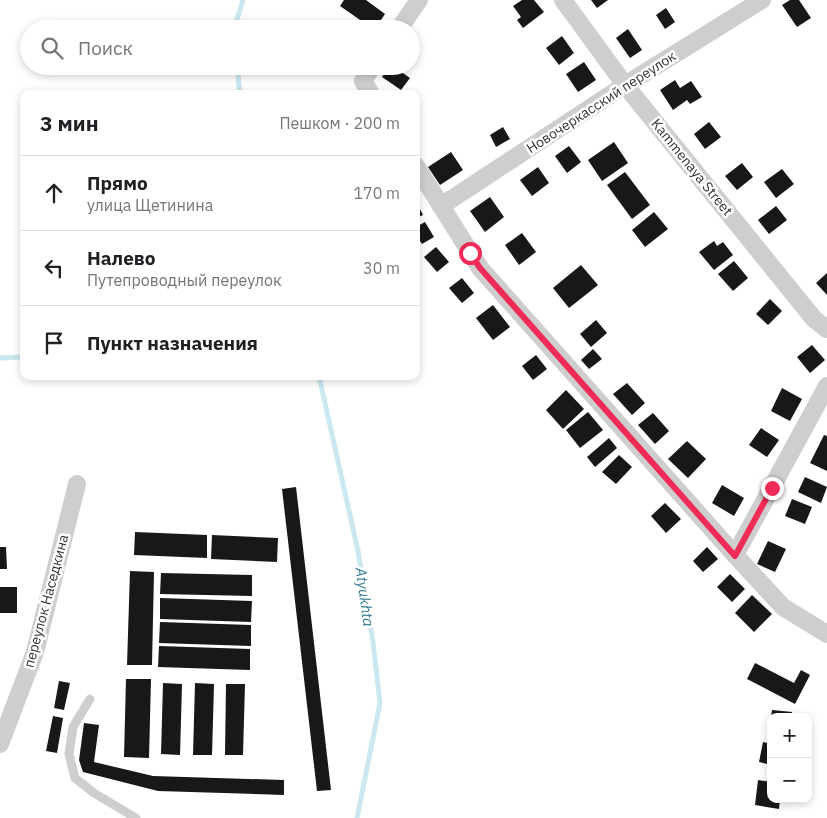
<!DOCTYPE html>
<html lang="ru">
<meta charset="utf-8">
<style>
body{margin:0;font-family:"IBM Plex Sans",sans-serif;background:#f6f6f6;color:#202124}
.controls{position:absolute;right:15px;bottom:15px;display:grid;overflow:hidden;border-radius:10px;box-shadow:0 2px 8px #0003}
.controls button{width:45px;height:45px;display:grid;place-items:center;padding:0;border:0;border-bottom:1px solid #e0e0e0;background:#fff;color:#202124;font:25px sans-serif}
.stop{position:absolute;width:15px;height:15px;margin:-11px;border:4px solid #f12b57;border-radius:50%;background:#fff}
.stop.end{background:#f12b57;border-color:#fff;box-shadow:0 1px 5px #0008}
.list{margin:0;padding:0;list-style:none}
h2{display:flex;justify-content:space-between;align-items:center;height:65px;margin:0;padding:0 20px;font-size:21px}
h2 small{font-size:16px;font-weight:400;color:#757577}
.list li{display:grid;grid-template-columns:32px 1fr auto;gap:15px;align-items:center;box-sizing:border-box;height:75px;padding:0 20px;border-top:1px solid #e0e0e0}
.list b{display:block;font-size:19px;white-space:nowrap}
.list p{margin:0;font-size:16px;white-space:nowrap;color:#757577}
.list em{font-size:16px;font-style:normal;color:#757577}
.icon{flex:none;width:28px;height:28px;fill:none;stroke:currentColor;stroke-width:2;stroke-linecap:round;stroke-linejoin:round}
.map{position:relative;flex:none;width:827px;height:818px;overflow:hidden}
.search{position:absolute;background:#fff;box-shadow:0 2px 8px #0003;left:20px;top:20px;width:400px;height:55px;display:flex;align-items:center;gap:12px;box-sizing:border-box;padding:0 18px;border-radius:28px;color:#757577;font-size:19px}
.panel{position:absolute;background:#fff;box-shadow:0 2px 8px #0003;left:20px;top:90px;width:400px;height:290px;border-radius:10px}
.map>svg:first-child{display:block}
</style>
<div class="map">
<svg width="827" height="818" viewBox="0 0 827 818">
<rect width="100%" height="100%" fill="#fff"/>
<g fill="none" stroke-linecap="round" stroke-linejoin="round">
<g stroke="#cbe7ef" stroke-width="5">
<path d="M234,29L243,0"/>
<path d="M237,66L240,94"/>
<path d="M0,358L24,357"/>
<path d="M319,376L358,551L373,642L380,703L357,818"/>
</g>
</g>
<g fill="#181818">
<path d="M344,0H366L385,14L375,29H373L340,6Z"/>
<path d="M522,0H534L544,12L523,28L517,20L521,17L513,6Z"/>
<path d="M591,0H608L597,8Z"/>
<path d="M790,0H799L811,18L797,27L782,5Z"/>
<path d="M666,8L675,22L665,29L656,15Z"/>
<path d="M628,29L642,50L630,58L616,38Z"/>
<path d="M562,36L574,53L559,65L546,48Z"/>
<path d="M584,62L596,80L578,92L566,74Z"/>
<path d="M339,66H356L351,74Z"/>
<path d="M390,66H393L410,78L401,90L382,77Z"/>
<path d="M675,80L680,88L691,81L702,97L690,104L687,100L673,110L660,90Z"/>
<path d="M709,122L721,137L705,149L694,134Z"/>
<path d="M503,127L510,139L496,147L490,135Z"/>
<path d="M614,142L628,163L602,181L588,160Z"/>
<path d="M569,146L581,162L567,173L555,156Z"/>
<path d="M451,152L463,170L440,185L428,167Z"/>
<path d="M742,163L753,177L737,190L725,176Z"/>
<path d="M538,167L549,183L532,196L520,180Z"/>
<path d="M782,169L794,184L776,198L764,182Z"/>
<path d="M625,172L650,205L632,219L607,185Z"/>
<path d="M490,197L504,217L485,232L470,211Z"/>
<path d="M416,201L423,215L416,218Z"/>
<path d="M776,206L787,220L769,234L758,220Z"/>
<path d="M654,212L668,229L645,247L632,230Z"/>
<path d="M425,222L434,237L422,244L418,238L416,239V227Z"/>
<path d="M522,233L536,252L519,265L505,245Z"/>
<path d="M714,241L717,246L723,242L733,255L714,270L699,252Z"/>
<path d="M436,247L449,262L437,272L424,257Z"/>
<path d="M734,261L748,278L733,291L718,274Z"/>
<path d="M581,265L598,285L569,308L553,288Z"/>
<path d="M827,273V295L816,283Z"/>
<path d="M462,278L474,293L462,303L449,288Z"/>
<path d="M770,299L782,311L768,325L756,314Z"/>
<path d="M493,305L510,327L493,340L476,318Z"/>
<path d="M596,320L607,333L591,347L580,334Z"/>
<path d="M812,345L825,360L810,373L797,357Z"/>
<path d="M593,349L602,359L589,369L581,360Z"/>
<path d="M536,355L547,369L533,380L522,366Z"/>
<path d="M627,383L645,403L632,415L613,394Z"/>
<path d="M782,388L802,399L790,421L771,411Z"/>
<path d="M566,390L584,409L563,429L546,410Z"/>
<path d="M588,412L603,430L580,448L566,430Z"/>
<path d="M653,413L669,431L655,444L638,425Z"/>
<path d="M761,428L779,440L767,457L749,445Z"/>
<path d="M824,435L827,436V471L810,463Z"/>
<path d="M609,438L617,448L595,467L587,457Z"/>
<path d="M687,441L706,459L688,478L668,459Z"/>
<path d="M619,455L632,467L616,484L602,472Z"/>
<path d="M805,477L827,487L821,503L798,492Z"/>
<path d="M722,485L744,498L734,516L712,503Z"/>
<path d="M296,487L331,790L317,791L282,489Z"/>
<path d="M792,499L812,507L805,524L785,516Z"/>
<path d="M665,503L681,519L666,533L651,516Z"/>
<path d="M135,532L207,535V558L134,555Z"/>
<path d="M212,535L278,538L277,562L211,559Z"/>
<path d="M768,541L786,549L775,572L757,564Z"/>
<path d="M0,547H6L7,569H0Z"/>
<path d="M707,547L718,559L703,572L693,561Z"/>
<path d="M130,571L154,572L152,665H127Z"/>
<path d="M161,573L252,575V596L160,594Z"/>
<path d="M730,574L745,589L732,602L717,587Z"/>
<rect x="0" y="587" width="17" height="26"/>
<path d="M752,595L772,614L754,632L735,613Z"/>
<path d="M160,598L252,601L251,622L160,619Z"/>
<path d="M160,622L251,625V646L159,643Z"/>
<path d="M159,646L250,649V670L158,667Z"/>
<path d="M755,663L794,683L801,670L810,675L795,704L747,679Z"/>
<path d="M126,679H151L149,758L124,757Z"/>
<path d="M59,681L70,683L64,710L54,708Z"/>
<path d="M163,683L182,684L180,755L161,754Z"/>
<path d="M195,683L214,684L212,755H193Z"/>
<path d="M226,684H245L243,755H225Z"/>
<path d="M772,710L792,712L791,717H771Z"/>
<path d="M53,716L63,718L57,753L46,751Z"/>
<path d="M84,723L99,725L94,762L153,776L284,780V795L158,791L83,772L79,760Z"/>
<path d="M763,742L771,744V765L759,762Z"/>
<path d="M758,780L771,782V799H780L779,809L755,805Z"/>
</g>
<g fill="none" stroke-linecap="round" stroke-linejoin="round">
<path stroke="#cecece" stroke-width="9" d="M90,699L73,727L69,754L75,778L94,793L136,818"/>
<g stroke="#cecece" stroke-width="18">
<path d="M563,0L625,85L814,319L827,329"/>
<path d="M399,29L419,0"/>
<path d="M371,94L363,81L373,66"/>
<path d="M416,166L480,268L735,555L783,607L827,634"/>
<path d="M441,206L625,85L762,0"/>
<path d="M735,555L827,386"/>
<path d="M0,744L35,652L77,484"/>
</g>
</g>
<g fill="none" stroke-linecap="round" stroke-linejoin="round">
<path stroke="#f12b57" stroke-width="6" d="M470,253L480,268L735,556L772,488"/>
</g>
<g text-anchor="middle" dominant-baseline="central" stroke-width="5" stroke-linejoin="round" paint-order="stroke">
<g font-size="14" fill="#313131" stroke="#fff">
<text transform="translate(601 102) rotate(-33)">Новочеркасский переулок</text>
<text transform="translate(692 167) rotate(51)">Kammenaya Street</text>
<text transform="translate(46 601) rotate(-75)">переулок Наседкина</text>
</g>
<g font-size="15" font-style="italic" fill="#367d94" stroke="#fff">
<text transform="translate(365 597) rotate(82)">Atyukhta</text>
</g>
</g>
</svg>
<div class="controls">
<button>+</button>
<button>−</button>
</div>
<div class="stop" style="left:470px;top:253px"></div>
<div class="stop end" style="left:772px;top:488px"></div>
<div class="search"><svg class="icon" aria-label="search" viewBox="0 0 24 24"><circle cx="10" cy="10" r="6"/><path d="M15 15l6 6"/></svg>Поиск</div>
<section class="panel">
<h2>3 мин<small>Пешком · 200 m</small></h2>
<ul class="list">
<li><svg class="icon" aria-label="ahead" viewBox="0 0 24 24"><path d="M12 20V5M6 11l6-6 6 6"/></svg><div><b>Прямо</b><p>улица Щетинина</p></div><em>170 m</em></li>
<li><svg class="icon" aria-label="left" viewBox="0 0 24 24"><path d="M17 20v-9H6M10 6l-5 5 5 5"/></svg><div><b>Налево</b><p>Путепроводный переулок</p></div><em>30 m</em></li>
<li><svg class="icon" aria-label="arrive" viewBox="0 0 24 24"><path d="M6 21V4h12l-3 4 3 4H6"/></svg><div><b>Пункт назначения</b></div></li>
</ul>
</section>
</div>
